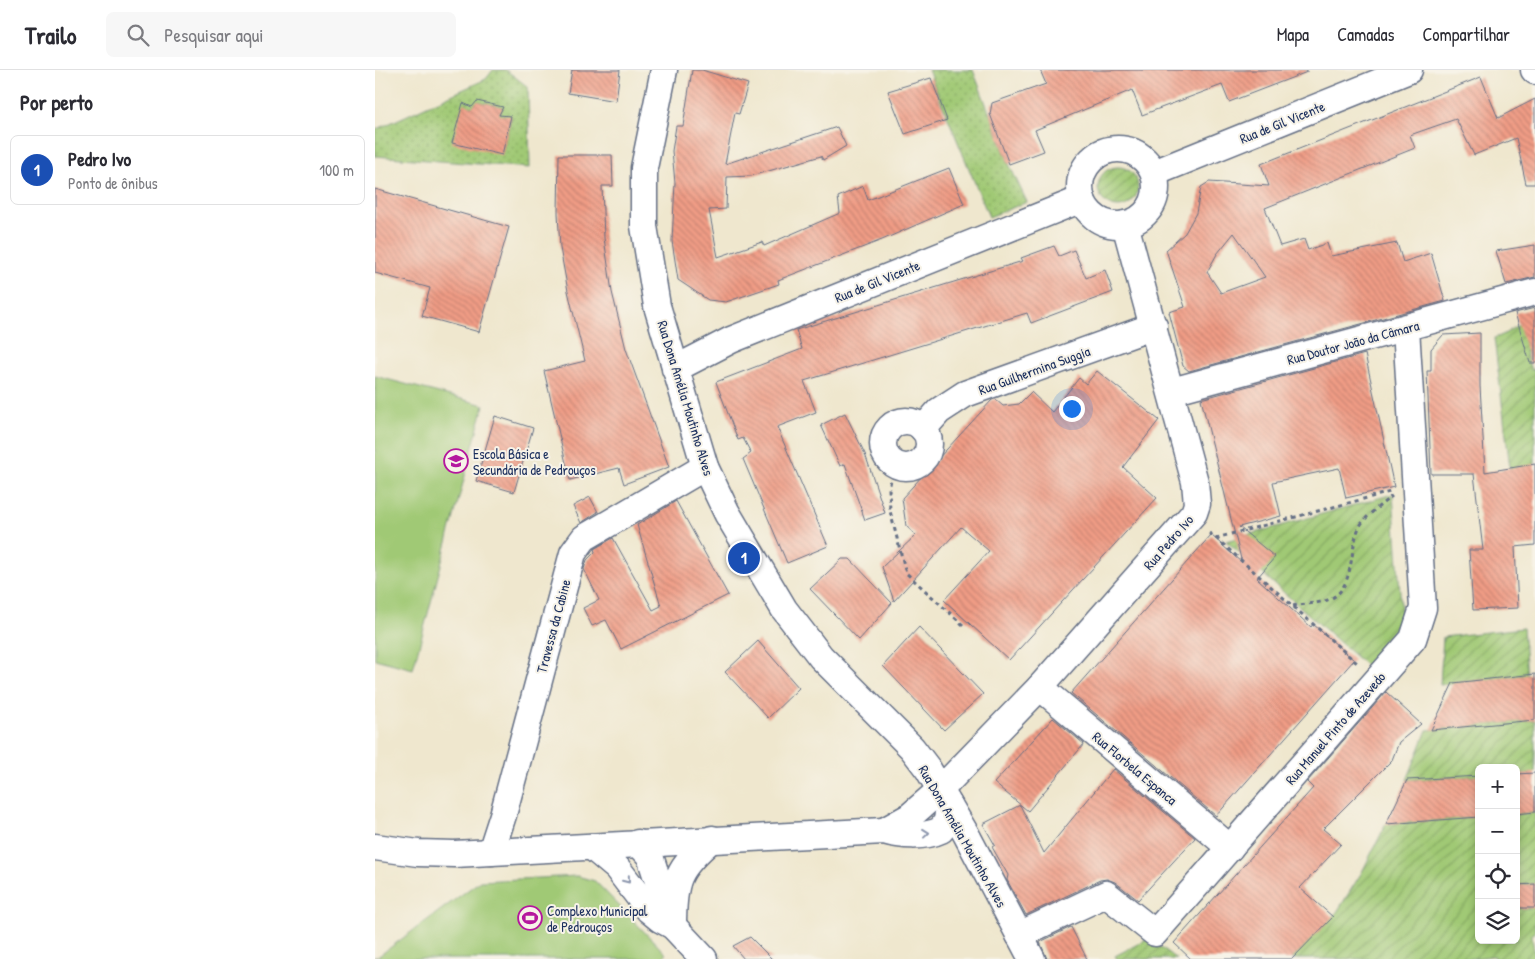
<!DOCTYPE html>
<html lang="pt">
<meta charset="utf-8">
<style>
body{margin:0;font-family:"Patrick Hand",sans-serif;background:#f7f7f7;color:#2b2b33}
.controls{position:absolute;right:15px;bottom:15px;display:grid;overflow:hidden;border-radius:8px;box-shadow:0 2px 8px #0003}
.controls button{width:45px;height:45px;display:grid;place-items:center;padding:0;border:0;border-bottom:1px solid #e1e1e2;background:#fff;color:#2b2b33;font:25px sans-serif}
.you{position:absolute;left:696px;top:338px;width:18px;height:18px;margin:-12px;border:4px solid #fff;border-radius:50%;background:#1a73e8;box-shadow:0 0 0 8px #1a73e833}
.badge{display:grid;place-items:center;width:32px;height:32px;border-radius:50%;background:#db2777;color:#fff;font-size:16px;font-weight:700}
.pin{position:absolute;translate:-50% -50%;border:2px solid #fff;box-shadow:0 1px 5px #0006}
.list{margin:0;padding:0;list-style:none}
h2{display:flex;justify-content:space-between;align-items:center;height:65px;margin:0;padding:0 20px;font-size:21px}
h2 small{font-size:16px;font-weight:400;color:#7c7c81}
.list li{display:grid;grid-template-columns:32px 1fr auto;gap:15px;align-items:center;box-sizing:border-box;height:70px;margin:0 10px 10px;padding:0 10px;border:1px solid #e1e1e2;border-radius:8px}
.list b{display:block;font-size:19px;white-space:nowrap}
.list p{margin:0;font-size:16px;white-space:nowrap;color:#7c7c81}
.list em{font-size:16px;font-style:normal;color:#7c7c81}
.icon{flex:none;width:28px;height:28px;fill:none;stroke:currentColor;stroke-width:2;stroke-linecap:round;stroke-linejoin:round}
.map{position:relative;flex:none;width:1160px;height:889px;overflow:hidden}
header{display:flex;align-items:center;gap:30px;box-sizing:border-box;height:70px;padding:0 25px;background:#fff;border-bottom:1px solid #e1e1e2}
header strong{font-size:24px}
nav{display:flex;gap:28px;margin-inline-start:auto;font-size:18px}
.search{width:350px;height:45px;background:#f7f7f7;display:flex;align-items:center;gap:12px;box-sizing:border-box;padding:0 18px;border-radius:8px;color:#7c7c81;font-size:19px}
main{display:flex}
aside{flex:1;background:#fff}
.map>svg:first-child{display:block}
</style>
<header>
<strong>Trailo</strong>
<div class="search"><svg class="icon" aria-label="search" viewBox="0 0 24 24"><circle cx="10" cy="10" r="6"/><path d="M15 15l6 6"/></svg>Pesquisar aqui</div>
<nav><a>Mapa</a><a>Camadas</a><a>Compartilhar</a></nav>
</header>
<main>
<aside>
<h2>Por perto<small></small></h2>
<ul class="list">
<li><span class="badge" style="background:#1a4fb4">1</span><div><b>Pedro Ivo</b><p>Ponto de ônibus</p></div><em>100 m</em></li>
</ul>
</aside>
<div class="map">
<svg width="1160" height="889" viewBox="0 0 1160 889">
<defs>
<pattern id="grass-dots" width="8" height="8" patternUnits="userSpaceOnUse" patternTransform="scale(1.25)"><rect width="8" height="8" fill="#a0c974"/><path d="M2 2h.1M6 6h.1" fill="none" stroke="#82a462" stroke-width="1.8" stroke-linecap="round"/></pattern>
<pattern id="garden-furrows" width="10" height="10" patternUnits="userSpaceOnUse" patternTransform="scale(1.25)"><rect width="10" height="10" fill="#a0c974"/><path d="M-1 1l2-2M0 10L10 0M9 11l2-2" fill="none" stroke="#82a462"/></pattern>
<pattern id="building-back-hatch" width="6" height="6" patternUnits="userSpaceOnUse" patternTransform="scale(1.25)"><rect width="6" height="6" fill="#f09c85"/><path d="M-1 5l2 2M0 0l6 6M5-1l2 2" fill="none" stroke="#c28070"/></pattern>
</defs>
<rect width="100%" height="100%" fill="#f7f3e8"/>
<filter id="ink" filterUnits="userSpaceOnUse"><feTurbulence type="fractalNoise" baseFrequency=".02" numOctaves="2"/><feDisplacementMap in="SourceGraphic" scale="10" xChannelSelector="R" yChannelSelector="G"/><feConvolveMatrix kernelMatrix="1 2 1 2 8 2 1 2 1" color-interpolation-filters="sRGB"/></filter>
<filter id="wash" filterUnits="userSpaceOnUse"><feTurbulence type="fractalNoise" baseFrequency=".0096" numOctaves="4" result="noise"/><feDisplacementMap in="SourceGraphic" scale="20" xChannelSelector="R" yChannelSelector="G"/><feGaussianBlur stdDeviation="1.12" result="paint"/><feColorMatrix in="noise" values="0 0 0 0 0 0 0 0 0 0 0 0 0 0 0 0 0 1.4 0 .05"/><feComposite in="paint" operator="in"/></filter>
<g filter="url(#wash)">
<rect width="100%" height="100%" fill="#efe7ce"/>
<g fill="url(#grass-dots)" stroke="#5e7c69" fill-rule="evenodd">
<path d="M118,0H131L153,17L155,98L0,86V60L111,9ZM102,31L128,37L124,45L136,47L127,84L89,34L97,37Z"/>
<path d="M553,0H598L634,94L652,132L614,147Z"/>
</g>
<g fill="url(#garden-furrows)" stroke="#5e7c69">
<circle cx="743" cy="117" r="20"/>
<path d="M1153,250L1160,277L1150,281L1156,300L1160,299V395L1135,398L1119,268C1133,265 1140,254 1153,250Z"/>
<path d="M1018,424L1028,564L997,601L851,471Z"/>
<path d="M1148,558L1152,605L1065,615L1068,567Z"/>
<path d="M1160,650V703L1141,704V698H1104V706L1032,710L1052,660Z"/>
<path d="M1160,742V814L1141,815V744Z"/>
<path d="M1104,747V870H1141V838H1160V863L1157,864C1157,873 1160,880 1160,889H1120V886L1093,889H917L962,842L987,802L1011,754Z"/>
<path d="M774,868L801,889H742L740,886Z"/>
</g>
<g fill="#a0c974" stroke="#5e7c69">
<path d="M0,306L109,335L38,599L0,589Z"/>
<path d="M202,806L220,811L291,884L286,889H0V886L1,888L105,811Z"/>
</g>
<g id="blocks">
<g fill="url(#building-back-hatch)" fill-rule="evenodd">
<path d="M197,0H245L241,31L193,23Z"/>
<path d="M317,0H327L373,14L364,44L360,43L350,94L462,57L471,76L448,90L446,86L376,106L352,107L351,139L334,140L343,187L387,172L389,176L465,143L463,127L488,116L493,130L574,98L589,134L507,170L403,210L404,214L351,232L333,230L303,210L297,171L300,113L297,81L301,56H308Z"/>
<path d="M665,0H932V2L854,32L847,15L767,45L757,20L660,60L669,81L634,94L615,44L617,33L671,14Z"/>
<path d="M1106,7L1123,48L1160,29V114H1151L1141,68L1099,85L1081,49L1035,65L1040,78L890,138L905,176L929,169L933,180L952,173L956,186L1022,173L1028,192L1056,183L1070,231L814,301L808,296L794,242L810,237L791,180L810,163L821,143L826,117L834,112L894,116L886,94ZM859,163L890,207L846,223L832,202L842,184Z"/>
<path d="M556,8L572,50L530,64L513,21Z"/>
<path d="M102,31L128,37L124,45L136,46L127,85L77,73L88,33L97,37Z"/>
<path d="M184,85H237L238,116H227L229,168L237,222L251,279L294,397L249,414L244,398L195,410L169,301L210,291L193,221L185,178L183,143Z"/>
<path d="M0,119L134,157L104,262L47,246L55,218L0,203Z"/>
<path d="M1160,175V207L1131,214L1121,181Z"/>
<path d="M679,176L684,186L699,180L711,208L730,200L738,222L656,253L652,243L429,311L441,342L402,357L453,476L412,493L368,389L376,383L368,368L363,370L341,312L427,279L421,260L648,191L646,188Z"/>
<path d="M1160,238V293H1155L1140,243Z"/>
<path d="M1105,263V316L1110,402L1160,394V475L1140,477L1143,538L1098,540L1094,480H1108L1099,404H1056L1052,301H1056V279L1068,265Z"/>
<path d="M990,284L1019,417L971,428L964,398L898,412L906,446L864,457L900,487L882,508L936,557L938,554L979,590L841,746L696,623L836,465L867,493L826,329Z"/>
<path d="M722,301L784,350L748,397L782,428L634,590L569,530L614,481L586,457L519,531L507,497L541,465L531,456L527,428L617,330L620,329L628,336L644,334L656,322L677,342L704,308L711,314Z"/>
<path d="M470,343L490,384L510,443L490,450L470,394L465,396L446,355Z"/>
<path d="M120,346L158,358L139,422L101,411Z"/>
<path d="M215,427L223,442L206,453L198,436Z"/>
<path d="M301,431L353,525L246,579L231,550L217,556L208,538L224,530L209,499L212,490L220,482L219,479L238,468L278,540L286,536L262,455Z"/>
<path d="M467,489H475L517,533L484,570L435,519Z"/>
<path d="M544,557L608,624L569,660L508,596Z"/>
<path d="M383,571L424,618L393,648L350,602Z"/>
<path d="M1160,604V650L1056,660L1078,613Z"/>
<path d="M1011,622L1046,654L1024,672L1017,690L948,759L966,774L925,818L958,847L917,889H816L799,873L938,718L932,712Z"/>
<path d="M678,648L709,674L653,741L619,713Z"/>
<path d="M738,699L820,768L763,830L740,812L732,809L725,810L651,845L632,810L633,805L617,777L620,775L608,754L645,735L669,783Z"/>
<path d="M1160,703V742L1141,744V704Z"/>
<path d="M1104,706V747L1011,754L1032,710Z"/>
<path d="M1160,814V838H1141V815Z"/>
<path d="M696,857L712,889H672L665,872Z"/>
<path d="M375,867L397,889H369L358,876Z"/>
</g>
</g>
</g>
<g filter="url(#ink)">
<use href="#blocks" fill-opacity="0" stroke="#656f85" stroke-width="1"/>
<g fill="none" stroke-linecap="round" stroke-linejoin="round">
<g stroke="#656f85" stroke-width="29">
<g id="street">
<path d="M289,0L269,98V156L282,236L330,397L352,443L409,539L446,587L537,678L553,699L591,764L657,889"/>
<path d="M1159,0L1160,1"/>
<circle cx="743" cy="117" r="38"/>
<path d="M779,103L1034,0"/>
<path d="M300,299L356,270L707,129"/>
<path d="M797,321L1160,222"/>
<circle cx="531" cy="374" r="23"/>
<path d="M548,359L564,341L590,324L779,256"/>
<path d="M665,617L855,778"/>
<path d="M509,761L534,747L565,720L665,617L819,443L822,434L820,412L750,154"/>
<path d="M263,773L275,786L294,846"/>
<path d="M0,777L43,783L79,784L509,761C526,766 549,768 566,760L572,751L574,735"/>
<path d="M217,777L242,798L274,840L285,849L298,856L329,889"/>
<path d="M116,782L128,745L198,483L209,468L330,397"/>
<path d="M298,856C298,810 302,799 337,769"/>
<path d="M644,865L731,824L780,863L1038,569L1048,538L1031,258"/>
</g>
</g>
<g stroke="#656f85" stroke-width="3" stroke-dasharray="4 4" stroke-linecap="butt">
<path d="M519,395L514,419L515,441L531,503L588,555"/>
<path d="M834,463L841,468L1015,422"/>
<path d="M841,468L982,593"/>
<path d="M918,536C928,534 939,534 949,531C981,523 973,482 984,458C989,447 1007,434 1017,426"/>
</g>
<use href="#street" stroke="#fff" stroke-width="26"/>
</g>
<defs><path id="oneway-chevron" d="M-2-3.5L2.5 0L-2 3.5" fill="none" stroke-width="1.6" stroke-linecap="round" stroke-linejoin="round" transform="scale(1.25)"/></defs>
<g stroke="#8d97ae">
<use href="#oneway-chevron" transform="translate(551 763) rotate(-6)"/>
<use href="#oneway-chevron" transform="translate(252 810) rotate(51)"/>
</g>
</g>
<defs>
<g id="school-ring" transform="scale(1.25)"><circle r="9.5" fill="#f7f3e8" stroke="#b5179e" stroke-width="1.5"/><path d="M0-5L7-2L0 1L-7-2ZM-4 1L0 2.5L4 1V4Q0 6-4 4Z" fill="#b5179e"/></g>
<g id="stadium-ring" transform="scale(1.25)"><circle r="9.5" fill="#f7f3e8" stroke="#b5179e" stroke-width="1.5"/><path d="M0-5a6.5 5 0 1 0 0 10a6.5 5 0 1 0 0-10ZM-3.5-1.8h7v3.6h-7Z" fill="#b5179e"/></g>
</defs>
<g fill-rule="evenodd">
<use href="#school-ring" x="81" y="391"/>
<use href="#stadium-ring" x="155" y="848"/>
</g>
<g text-anchor="middle" dominant-baseline="central" stroke-width="4" stroke-linejoin="round" paint-order="stroke">
<g font-size="14" fill="#1b2f5e" stroke="#f7f3e8">
<text transform="translate(907 52) rotate(-22)">Rua de Gil Vicente</text>
<text transform="translate(502 211) rotate(-22)">Rua de Gil Vicente</text>
<text transform="translate(978 272) rotate(-15)">Rua Doutor João da Câmara</text>
<text transform="translate(659 300) rotate(-20)">Rua Guilhermina Suggia</text>
<text transform="translate(311 328) rotate(73)">Rua Dona Amélia Moutinho Alves</text>
<text transform="translate(793 472) rotate(-49)">Rua Pedro Ivo</text>
<text transform="translate(178 556) rotate(-75)">Travessa da Cabine</text>
<text transform="translate(960 658) rotate(-49)">Rua Manuel Pinto de Azevedo</text>
<text transform="translate(760 698) rotate(40)">Rua Florbela Espanca</text>
<text transform="translate(588 766) rotate(60)">Rua Dona Amélia Moutinho Alves</text>
</g>
<g font-size="14" fill="#1b2f5e" stroke="#f7f3e8" text-anchor="start">
<text x="98" y="383">Escola Básica e<tspan x="98" dy="16">Secundária de Pedrouços</tspan></text>
<text x="172" y="840">Complexo Municipal<tspan x="172" dy="16">de Pedrouços</tspan></text>
</g>
</g>
</svg>
<div class="controls">
<button>+</button>
<button>−</button>
<button><svg class="icon" aria-label="locate" viewBox="0 0 24 24"><circle cx="12" cy="12" r="6"/><path d="M12 2v4M12 18v4M2 12h4M18 12h4"/></svg></button>
<button><svg class="icon" aria-label="layers" viewBox="0 0 24 24"><path d="M12 4l9 5-9 5-9-5zM3 14l9 5 9-5"/></svg></button>
</div>
<div class="you"></div>
<div class="pin badge" style="left:369px;top:488px;background:#1a4fb4">1</div>
</div>
</main>
